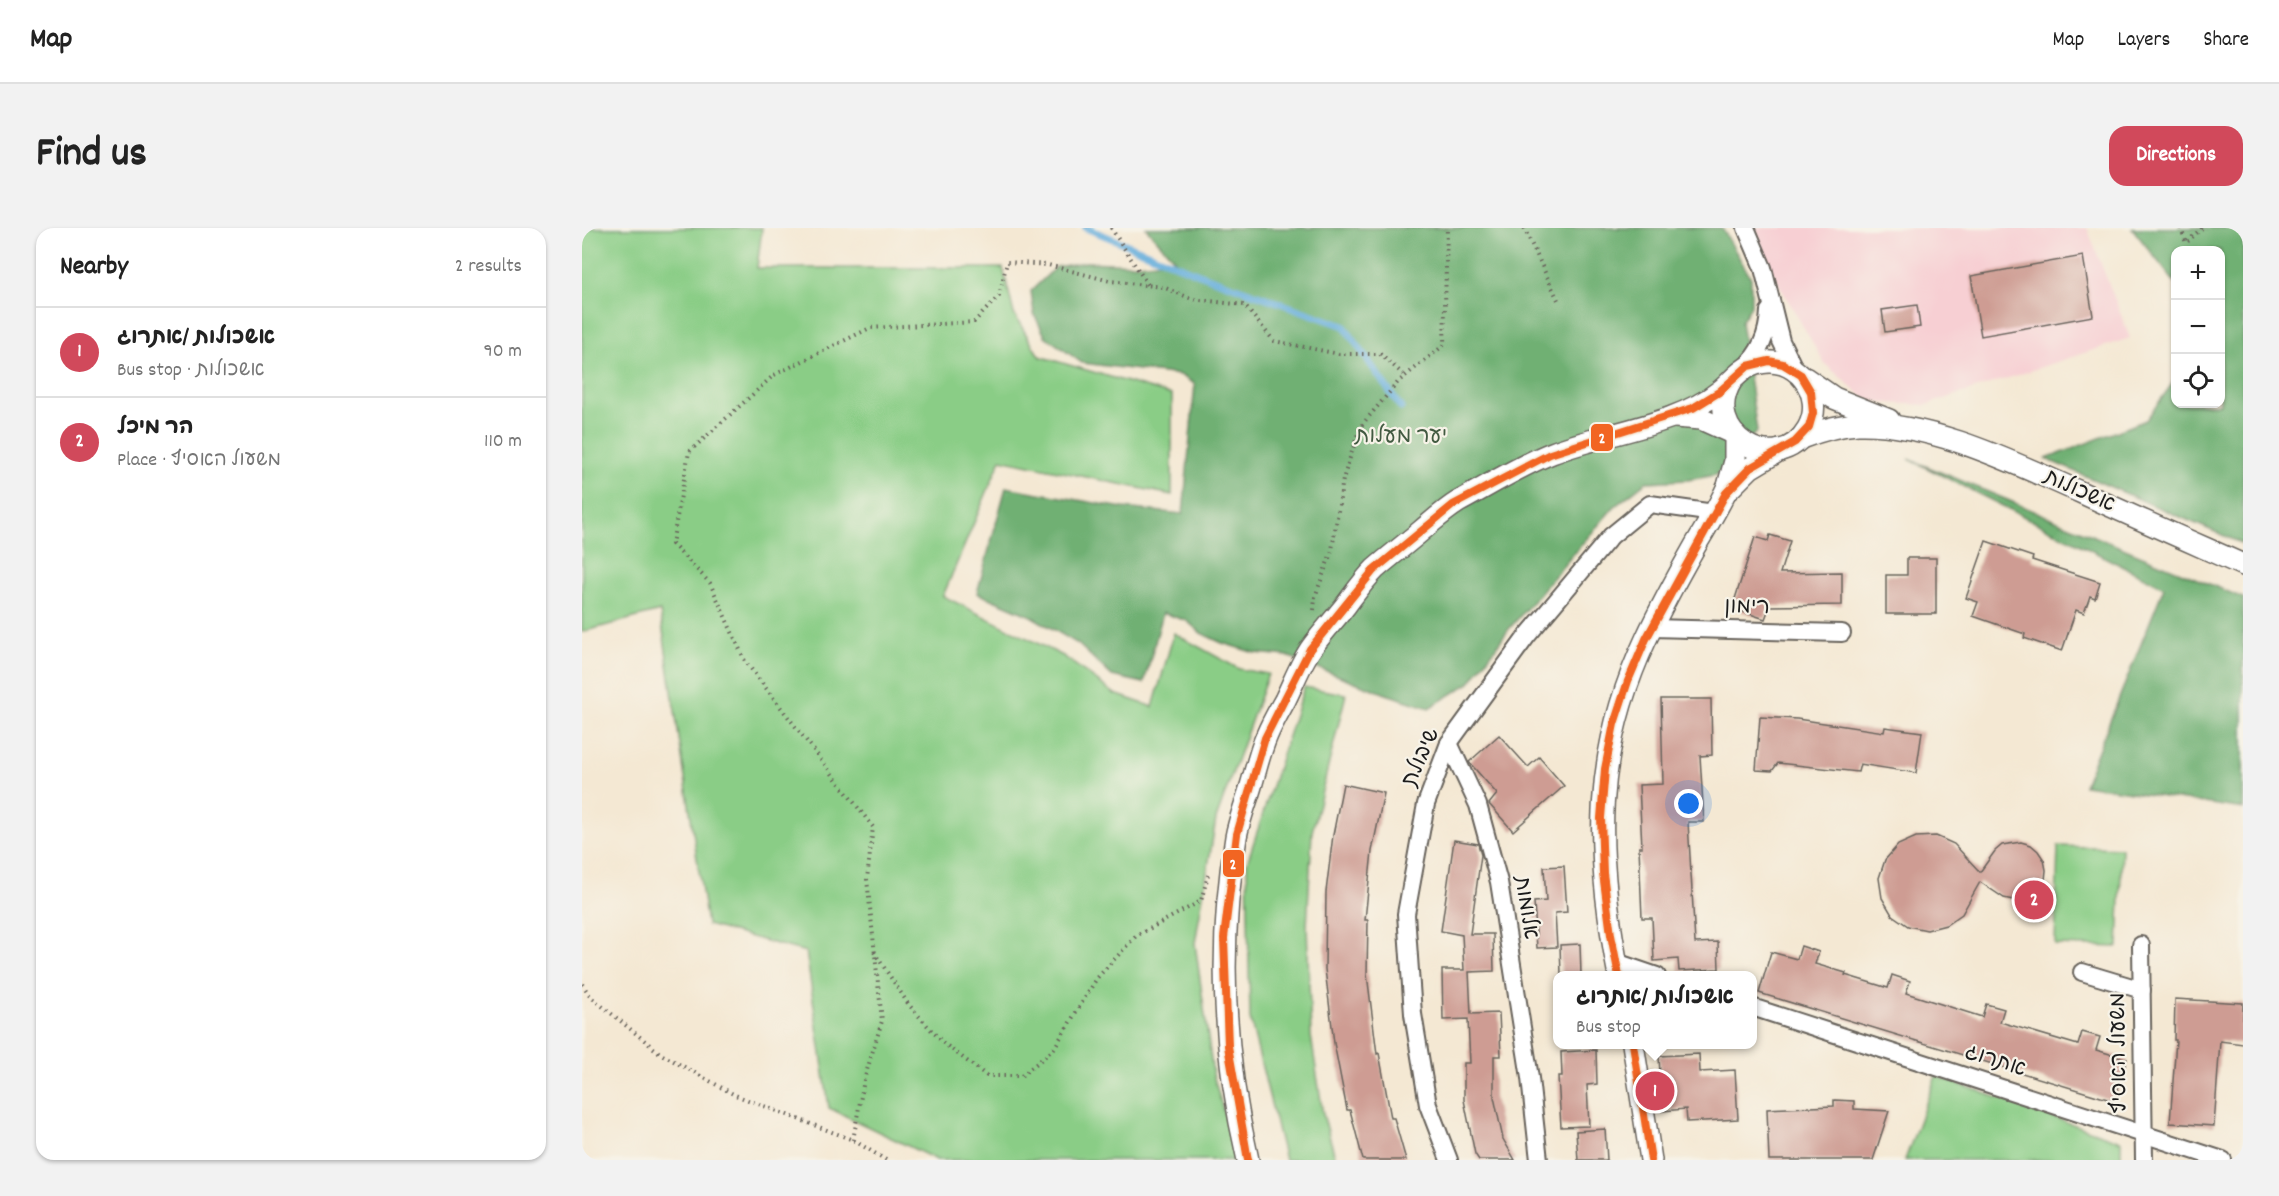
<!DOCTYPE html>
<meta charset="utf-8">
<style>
body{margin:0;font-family:Dekko,"Playpen Sans Hebrew",sans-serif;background:#f2f2f2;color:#222}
.controls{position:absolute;right:18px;top:18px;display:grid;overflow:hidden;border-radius:12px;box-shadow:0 2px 4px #0004}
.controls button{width:54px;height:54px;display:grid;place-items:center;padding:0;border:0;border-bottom:2px solid #e0e0e0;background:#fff;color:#222;font:30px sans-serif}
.you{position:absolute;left:1107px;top:576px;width:21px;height:21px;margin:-15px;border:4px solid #fff;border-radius:50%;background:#1a73e8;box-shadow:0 0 0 9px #1a73e833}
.badge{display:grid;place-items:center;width:39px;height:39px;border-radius:50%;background:#d1495b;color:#fff;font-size:20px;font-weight:700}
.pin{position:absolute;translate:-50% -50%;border:3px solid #fff;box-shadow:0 2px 6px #0006}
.popup{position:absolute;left:971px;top:743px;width:204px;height:78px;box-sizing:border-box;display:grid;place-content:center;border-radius:12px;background:#fff;filter:drop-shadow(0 2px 4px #0005);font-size:20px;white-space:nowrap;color:#767676}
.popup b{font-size:22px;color:#222}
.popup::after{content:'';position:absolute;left:50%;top:100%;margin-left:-12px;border:12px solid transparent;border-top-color:#fff}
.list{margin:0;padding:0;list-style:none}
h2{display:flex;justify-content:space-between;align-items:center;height:78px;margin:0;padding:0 24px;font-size:26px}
h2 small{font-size:20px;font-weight:400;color:#767676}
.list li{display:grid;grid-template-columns:39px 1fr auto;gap:18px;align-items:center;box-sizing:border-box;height:90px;padding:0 24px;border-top:2px solid #e0e0e0}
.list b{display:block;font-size:22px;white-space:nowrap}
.list p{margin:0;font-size:20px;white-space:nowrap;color:#767676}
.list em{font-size:20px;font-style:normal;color:#767676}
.icon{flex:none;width:33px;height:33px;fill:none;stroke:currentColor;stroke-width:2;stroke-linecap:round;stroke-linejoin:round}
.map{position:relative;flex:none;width:1661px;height:932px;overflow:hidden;border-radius:18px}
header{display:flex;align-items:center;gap:36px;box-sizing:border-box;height:84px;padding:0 30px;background:#fff;border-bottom:2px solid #e0e0e0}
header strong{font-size:28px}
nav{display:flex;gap:33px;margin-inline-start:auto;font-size:21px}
.intro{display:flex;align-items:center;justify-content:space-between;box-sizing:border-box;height:144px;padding:0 36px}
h1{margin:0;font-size:42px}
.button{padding:15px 27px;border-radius:18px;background:#d1495b;color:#fff;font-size:21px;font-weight:700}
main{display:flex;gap:36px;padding:0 36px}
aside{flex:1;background:#fff;border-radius:18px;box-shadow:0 2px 4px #0004}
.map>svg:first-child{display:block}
</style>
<header>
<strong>Map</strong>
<nav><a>Map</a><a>Layers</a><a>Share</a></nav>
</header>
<div class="intro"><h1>Find us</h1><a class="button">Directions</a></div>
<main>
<aside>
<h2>Nearby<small>2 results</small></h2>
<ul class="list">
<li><span class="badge">1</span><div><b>אשכולות /אתרוג</b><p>Bus stop · אשכולות</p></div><em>90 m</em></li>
<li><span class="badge">2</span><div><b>הר מיכל</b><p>Place · משעול האסיף</p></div><em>110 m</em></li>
</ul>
</aside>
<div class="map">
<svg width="1661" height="932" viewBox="0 0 1661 932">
<rect width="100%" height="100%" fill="#f7f3e8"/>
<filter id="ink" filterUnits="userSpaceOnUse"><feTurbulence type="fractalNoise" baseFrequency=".0167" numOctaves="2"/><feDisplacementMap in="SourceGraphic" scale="12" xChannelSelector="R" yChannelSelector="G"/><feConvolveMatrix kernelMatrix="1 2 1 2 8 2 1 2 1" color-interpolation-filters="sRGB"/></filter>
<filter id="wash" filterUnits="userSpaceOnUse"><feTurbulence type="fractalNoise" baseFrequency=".008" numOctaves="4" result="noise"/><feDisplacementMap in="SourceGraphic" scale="24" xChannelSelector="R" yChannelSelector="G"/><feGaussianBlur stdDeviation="1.35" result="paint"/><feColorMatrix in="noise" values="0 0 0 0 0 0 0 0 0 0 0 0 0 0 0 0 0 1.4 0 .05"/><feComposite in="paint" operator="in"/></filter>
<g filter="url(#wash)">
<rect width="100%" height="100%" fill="#f4e8d3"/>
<path fill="#f7cfd3" d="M1164,0H1505L1548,110L1344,177L1287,174L1243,136Z"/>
<g fill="#8acd86" stroke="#537451" stroke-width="1.5">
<path d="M0,0H180L175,40H421L432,86L457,128L590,167V267L419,231L361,368L481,428L533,466L571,479L592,405L657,441L686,446L634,591L613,715L631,846L655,932H355L247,880L224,724L125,697L78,383L0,404Z"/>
<path d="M722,459L764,466L730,604L725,699L729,808L741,886L754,932H703L668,791L665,635Z"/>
<path d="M1476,618L1540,620L1536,719L1473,717Z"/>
<path d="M1354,848L1539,913V932H1323Z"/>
</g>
<g fill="#6fb073" stroke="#466648" stroke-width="1.5">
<path d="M564,0H1140L1169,50V78L1159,94L1175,203L1134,247L1106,252L1064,254L1032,279L927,401L888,455L847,480L804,466L705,428L673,425L640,415L619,405L605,393L581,385L562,455L530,448L496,416L449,388L395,365L424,259L541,280L601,286L613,156L598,147L500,135L463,108L452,86L449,63L474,39L504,34L556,36L593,32Z"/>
<path d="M1550,0H1661V316L1464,231L1564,192L1593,152L1594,176H1638V22H1594L1593,55Z"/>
<path d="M1327,231L1661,370V581L1502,557L1582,359Z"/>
</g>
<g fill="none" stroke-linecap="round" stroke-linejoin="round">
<path stroke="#65aedc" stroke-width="7" d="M504,0L617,46L762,98L819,180"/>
</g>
<g id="blocks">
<g fill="#ce9c93">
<path d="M1501,28L1511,88L1399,108L1389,48Z"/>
<path d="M1335,77L1338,99L1303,104L1300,82Z"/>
<path d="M1188,307L1208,313L1198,345L1260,344V377L1188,378L1183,391L1150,380L1173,309L1186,313Z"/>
<path d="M1404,313L1451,329L1450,332L1518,354L1513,370L1508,368L1502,385L1494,382L1480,423L1442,410L1443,406L1391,388L1396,374L1384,370Z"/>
<path d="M1325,330H1354V386H1304V347H1325Z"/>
<path d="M1079,471H1129L1130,527L1118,528L1122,594H1106L1113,715L1136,714L1137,741L1097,743L1096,731L1072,733L1070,690H1060L1057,619H1060L1057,557L1081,556Z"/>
<path d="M1178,489L1215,491L1302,504L1303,499L1340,504L1334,545L1278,536L1276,544L1196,535L1190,543L1174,542Z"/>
<path d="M917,507L946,539L957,529L982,558L931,603L907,576L915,566L887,534Z"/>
<path d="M761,556L802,565L790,623L783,692H786L785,746L795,826L797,825L809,890H812L824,932H781L768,882H765L752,815L743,741L744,664L751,607Z"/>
<path d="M1354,608L1372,616L1398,644L1413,623L1420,617L1439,614L1449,617L1456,623L1462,632L1464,642L1463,652L1458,661L1450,668L1441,672H1431L1422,670L1398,654L1380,686L1364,697L1345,702L1326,698L1310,687L1300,670L1297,650L1303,632L1316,617L1334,609Z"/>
<path d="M872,612L896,616L899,627L888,706H911L912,743L887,744L889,786L917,785L919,828H912V869L921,911L933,932H897L893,926L882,872V835H888L886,791L861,792L860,742H882L880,707L859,703Z"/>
<path d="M982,638L985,684L973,685L975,719L955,720L952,674L964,673L962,639Z"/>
<path d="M998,716L999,747H979L978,717Z"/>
<path d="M1219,718L1237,724L1233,736L1264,745L1263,747L1306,760L1310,747L1328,753L1324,765L1400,789L1404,776L1422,781L1418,794L1496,817L1500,804L1518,809L1514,822L1545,831L1532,873L1177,765L1189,724L1215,731Z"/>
<path d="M1593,771L1661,775V816L1638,813L1632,898L1588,895L1594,812H1592Z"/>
<path d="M1014,822L1015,856L1005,857L1007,898L979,899L976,848H980L979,824Z"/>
<path d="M1117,826L1118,844L1153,842L1156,891L1105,894L1104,881L1080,883L1077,828Z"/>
<path d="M1252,872L1272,873V881L1307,883L1291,932H1187L1185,881L1252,878Z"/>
<path d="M1023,901L1025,932H996L994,903Z"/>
</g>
</g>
</g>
<g filter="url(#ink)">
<use href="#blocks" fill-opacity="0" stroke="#68635c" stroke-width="1.5"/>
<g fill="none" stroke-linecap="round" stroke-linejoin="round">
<g stroke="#68635c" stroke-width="20">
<g id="minor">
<path d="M1164,0L1181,40L1199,113L1213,142"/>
<path d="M1160,142C1178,125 1186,107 1187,83"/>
<path d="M1070,400L1260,405"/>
<path d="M867,515L896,577L917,654L948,850L957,932"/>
<path d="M1559,717L1562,932"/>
<path d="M1034,734L1075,748"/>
<path d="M1500,744L1560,762"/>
<path d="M1170,779L1641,932"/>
<path d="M867,932L846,877L831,786L824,686L844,576L867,515L945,408L1029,308L1068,276L1132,285"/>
</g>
</g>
<g stroke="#68635c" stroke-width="24">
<g id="tertiary">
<path d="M1223,150L1252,170L1307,192"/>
<path d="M1093,189L1119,191L1150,205"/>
<path d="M1219,210C1237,203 1256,197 1276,196C1350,194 1432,235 1498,264C1552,289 1607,313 1661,337"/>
<path d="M1147,261L1168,240L1198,222"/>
<path d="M1037,748C1013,625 1010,526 1064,411C1079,379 1096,348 1113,318C1124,299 1137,279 1146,258L1153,233V207"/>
<path d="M1051,816L1069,932"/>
<path d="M666,932C641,826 636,716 654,609C657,592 664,575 669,558C674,541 678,523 685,507C690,495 697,483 703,472C712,454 719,434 730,419C741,404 753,391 764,377C773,365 782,352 793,341C808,328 824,316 839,303C851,293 863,282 876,274C904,259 941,236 970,225C1021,205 1095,198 1138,163C1150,154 1158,140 1174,136C1212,124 1245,166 1226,200C1196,253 1116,206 1150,152"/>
</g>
</g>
<g stroke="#68635c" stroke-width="4" stroke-dasharray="1.5 4.5" stroke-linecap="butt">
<path d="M529,0L566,57"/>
<path d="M942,0L976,72"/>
<path d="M1599,0L1604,15L1620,0"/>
<path d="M732,382L733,369L750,322L761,251L778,199L817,153L862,117L865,0"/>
<path d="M292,724L327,777L360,814L405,848H439L471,822L515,750L554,708L619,673L626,647"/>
<path d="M0,756L9,769L79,826L153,867L271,912L304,932"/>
<path d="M271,912L282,852L300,793L285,651L291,599L163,433L128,355L90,316L107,224L192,147L288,100L392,94L417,68L425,34L466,37L528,53L581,59L610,71L662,77L692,113L757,126H798L823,148"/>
</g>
<use href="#minor" stroke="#fff" stroke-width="16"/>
<use href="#tertiary" stroke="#fff" stroke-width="21"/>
<g stroke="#f7f3e8" stroke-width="12">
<g id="bus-1">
<path d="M1051,816L1069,932"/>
<path d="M666,932L646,818L642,710L655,606L683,510L728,421L791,343L871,277L968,226L1111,180L1137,164L1166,138L1187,133L1201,136L1219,147L1229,164L1231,185L1227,199L1213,214L1168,240L1144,265L1064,411L1046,453L1032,496L1023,541L1019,590L1021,645L1029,707L1037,748"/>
</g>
</g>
<use href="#bus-1" stroke="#f26522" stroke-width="8"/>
</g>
</g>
<g text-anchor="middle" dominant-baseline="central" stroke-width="4.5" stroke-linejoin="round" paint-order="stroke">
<g font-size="22" fill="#425a41" stroke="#f7f3e8">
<text x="819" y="209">יער מעלות</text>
</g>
<g font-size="22" fill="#1c1c1c" stroke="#f7f3e8">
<text transform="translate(1497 264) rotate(24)">אשכולות</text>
<text transform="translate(1165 380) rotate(1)">רימון</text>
<text transform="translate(840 530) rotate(-66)">שיבולת</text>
<text transform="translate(943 680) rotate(81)">אלומות</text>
<text transform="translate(1538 825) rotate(-91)">משעול האסיף</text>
<text transform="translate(1413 834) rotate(18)">אתרוג</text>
</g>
</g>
<g stroke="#f7f3e8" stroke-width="2">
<rect x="1008" y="195" width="24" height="29" rx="6" fill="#f26522"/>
<rect x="640" y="621" width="23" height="29" rx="6" fill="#f26522"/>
</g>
<g font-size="16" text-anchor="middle" font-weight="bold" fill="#fff">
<text x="1020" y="215">2</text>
<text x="651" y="641">2</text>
</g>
</svg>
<div class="controls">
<button>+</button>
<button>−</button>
<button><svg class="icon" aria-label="locate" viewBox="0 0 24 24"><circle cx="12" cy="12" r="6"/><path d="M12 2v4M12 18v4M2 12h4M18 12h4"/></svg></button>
</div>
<div class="you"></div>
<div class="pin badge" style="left:1073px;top:863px">1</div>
<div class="popup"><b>אשכולות /אתרוג</b>Bus stop</div>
<div class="pin badge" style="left:1452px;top:672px">2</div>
</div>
</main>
